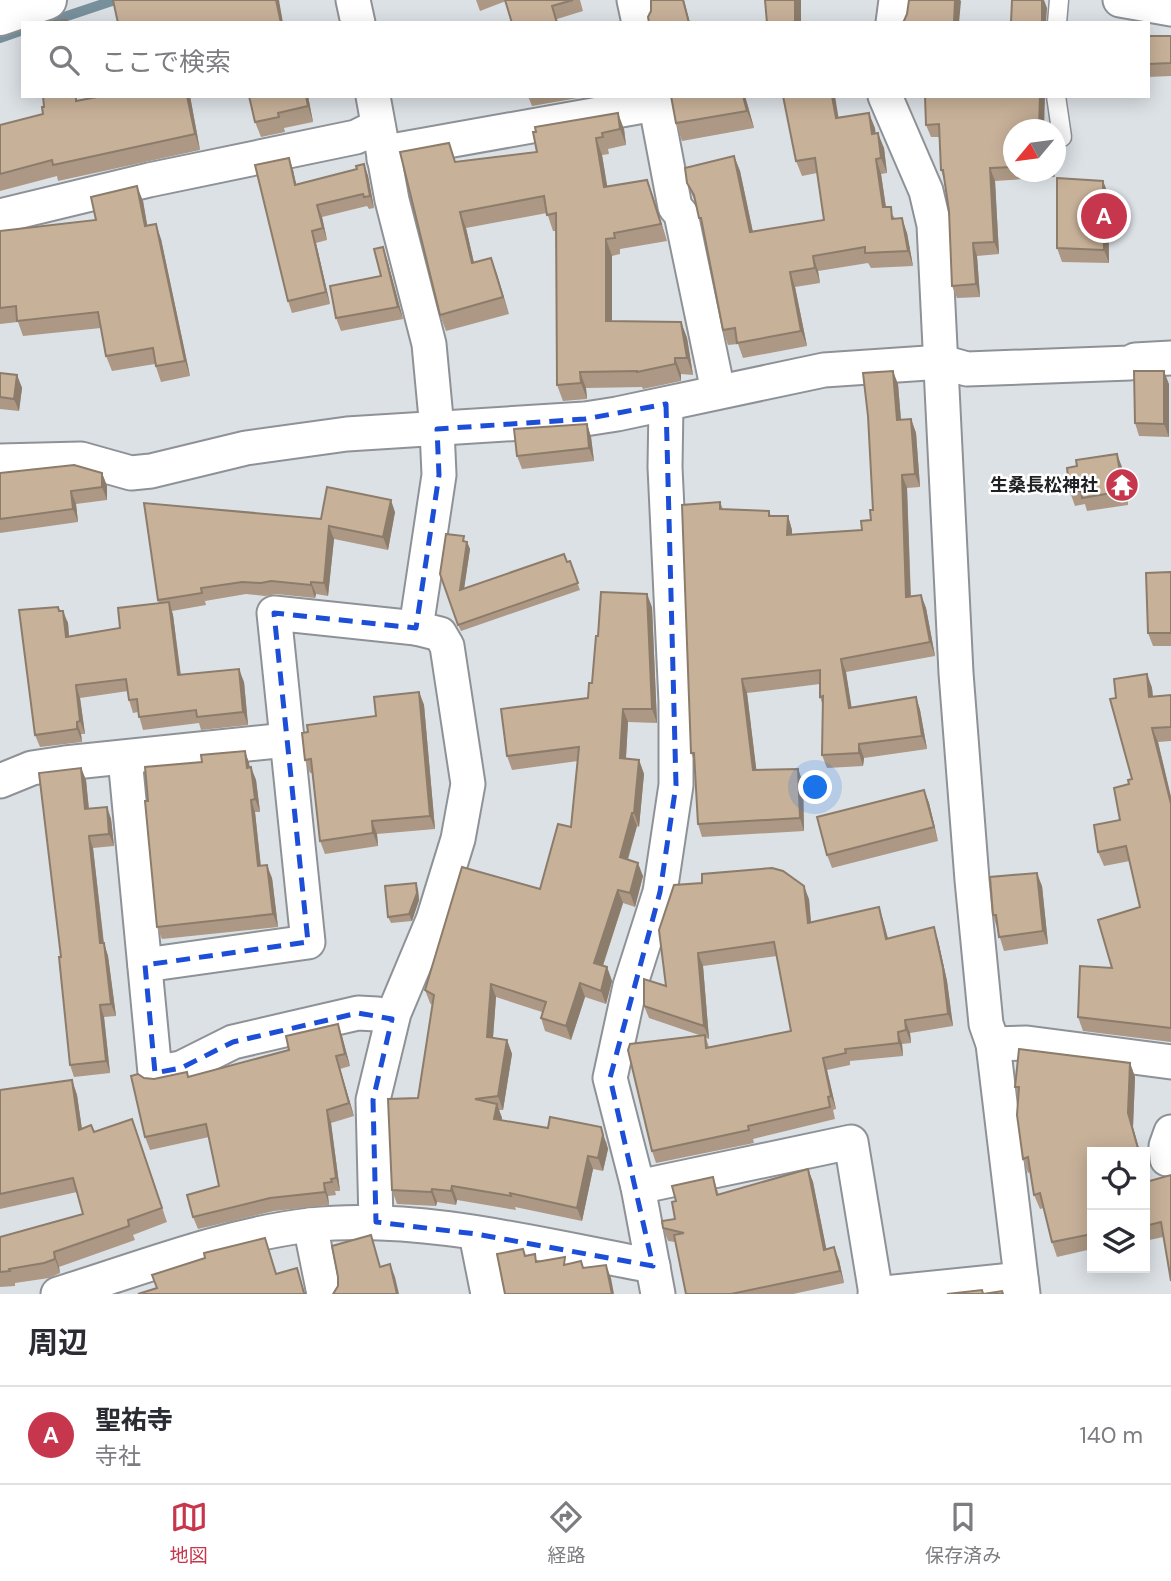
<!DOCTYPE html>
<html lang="ja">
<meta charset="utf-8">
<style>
body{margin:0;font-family:"DM Sans","Noto Sans JP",sans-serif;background:#f2f2f3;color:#2b2b33}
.controls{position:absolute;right:21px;bottom:21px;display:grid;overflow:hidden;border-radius:0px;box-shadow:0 4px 18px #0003}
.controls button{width:63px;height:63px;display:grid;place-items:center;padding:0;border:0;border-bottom:2px solid #e1e1e2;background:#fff;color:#2b2b33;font:35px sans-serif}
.compass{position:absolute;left:1003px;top:119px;width:63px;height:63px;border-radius:50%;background:#fff;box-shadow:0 4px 18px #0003;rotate:241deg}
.you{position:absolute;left:816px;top:788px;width:24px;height:24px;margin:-18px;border:5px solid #fff;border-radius:50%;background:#1a73e8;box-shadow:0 0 0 10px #1a73e833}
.badge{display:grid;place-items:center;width:46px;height:46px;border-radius:50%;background:#c6364c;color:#fff;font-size:23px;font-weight:700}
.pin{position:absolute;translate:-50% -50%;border:4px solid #fff;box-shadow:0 2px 7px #0006}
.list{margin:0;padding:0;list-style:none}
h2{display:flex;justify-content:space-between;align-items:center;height:91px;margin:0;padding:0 28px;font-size:30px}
h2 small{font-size:23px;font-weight:400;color:#7c7c81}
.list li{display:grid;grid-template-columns:46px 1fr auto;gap:21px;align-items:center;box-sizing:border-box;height:98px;padding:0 28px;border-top:2px solid #e1e1e2}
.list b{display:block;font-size:26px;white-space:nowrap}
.list p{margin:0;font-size:23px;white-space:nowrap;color:#7c7c81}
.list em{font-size:23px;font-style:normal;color:#7c7c81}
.icon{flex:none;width:38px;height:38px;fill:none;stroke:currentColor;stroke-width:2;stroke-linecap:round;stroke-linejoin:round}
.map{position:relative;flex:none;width:1171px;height:1294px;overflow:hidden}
.search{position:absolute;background:#fff;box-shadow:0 4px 18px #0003;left:21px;right:21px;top:21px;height:77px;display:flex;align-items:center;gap:18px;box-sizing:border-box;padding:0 24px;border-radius:0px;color:#7c7c81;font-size:26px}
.sheet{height:189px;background:#fff}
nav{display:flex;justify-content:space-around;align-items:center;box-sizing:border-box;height:98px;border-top:2px solid #e1e1e2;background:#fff;font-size:19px;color:#7c7c81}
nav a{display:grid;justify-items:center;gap:4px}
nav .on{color:#c6364c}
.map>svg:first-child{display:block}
</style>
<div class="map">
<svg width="1171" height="1294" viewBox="0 0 1171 1294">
<rect width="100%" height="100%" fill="#dce1e6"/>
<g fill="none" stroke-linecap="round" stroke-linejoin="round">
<g stroke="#77909b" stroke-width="10">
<path d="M46,23L115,0"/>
<path d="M0,38L23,30"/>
</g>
<g stroke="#8e9297" stroke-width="21">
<g id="service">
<path d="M1057,23L1059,0"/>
<path d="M1056,96L1062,137"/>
</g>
</g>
<g stroke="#8e9297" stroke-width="37">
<g id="minor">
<path d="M353,0L358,23"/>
<path d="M634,0L639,23"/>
<path d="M1120,0L1171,9"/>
<path d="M893,23L896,0"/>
<path d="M373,96L392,200L429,344L437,429L439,475L416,628L440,634L447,646L468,784L458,839L433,920L394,1013L373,1100L376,1222"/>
<path d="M654,96L675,207L681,214L718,391"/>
<path d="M885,96L926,191L934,225L956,673L972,880L986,1024L993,1044L1023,1294"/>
<path d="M384,159L397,150L655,104"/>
<path d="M0,216L149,180L356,137L378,126"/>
<path d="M0,461L81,459L131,473L151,471L246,448L347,434L585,419L617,414L824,370L942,362L967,369L1130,363L1135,360L1171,358"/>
<path d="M125,758L155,1073L181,1068L233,1042L358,1013L377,1014L392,1019"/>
<path d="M0,781L32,768L65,763L287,740"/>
<path d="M145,965L308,942L274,613L416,628"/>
<path d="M993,1044L1027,1043L1171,1062"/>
<path d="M1167,1159L1166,1146L1171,1132"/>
<path d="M638,1187L610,1078L630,986L660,892L676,785V702L665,467L666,404"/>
<path d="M310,1225L324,1294"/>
<path d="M476,1234L488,1294"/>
<path d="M58,1294C139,1269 225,1235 310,1225C420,1213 544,1246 653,1266"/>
<path d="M658,1294L638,1187L851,1142L876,1294"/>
<path d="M875,1294L1021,1279"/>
</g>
</g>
<g stroke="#8e9297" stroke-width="42">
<path id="primary" d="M0,16L47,0"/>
</g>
<use href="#service" stroke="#fff" stroke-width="18"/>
<use href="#minor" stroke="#fff" stroke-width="33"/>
<use href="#primary" stroke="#fff" stroke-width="38"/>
</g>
<g fill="#ac9884" fill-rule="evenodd">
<path d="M476,0H580L583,11L557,19L558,23H512L506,1L480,11Z"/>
<path d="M1148,36H1171V76L1148,77Z"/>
<path d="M102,96H190L200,150L58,181L57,176L0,191V125L43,114L44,107Z"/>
<path d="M249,96H308L313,122L284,128L285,132L261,137L255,122Z"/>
<path d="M528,96H589L532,106Z"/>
<path d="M671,96H745L754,128L682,141L676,123Z"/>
<path d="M925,96L1013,130V172H1055V177L995,181L999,254L977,256L980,297L957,298L952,286L949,211L944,179L941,170L940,137H931L926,125Z"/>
<path d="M869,113L875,133L884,148L887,173L881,174L886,207L907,233L913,266L871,268L868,263L818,271L820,283L795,287L807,346L743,358L738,344L728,345L723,330L704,231L699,218L696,204L687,183L734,156L740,171L753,232L824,220L817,173L802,176L796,161L839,118Z"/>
<path d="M624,129L626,145L608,149L609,154L602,155L607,186L647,180L667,241L620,249V254L612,256V321L681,322L687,338L693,375L681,374V381L643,389L642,387L586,388L587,399L563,401L557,385L556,231H553L547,213L466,228L474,263L491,258L509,314L446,331L440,315L456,162L537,152L533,132Z"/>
<path d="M289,158L293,170L296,184L357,169L364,164L368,176L374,208L369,209L367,206L322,217L327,240L316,243L330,304L292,313L288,301Z"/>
<path d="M1103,181L1108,194L1109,263L1062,262L1057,248Z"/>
<path d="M143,201L147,225L161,239L190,376L161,382L155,364L112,371L106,356L101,328L23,336L18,322L0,324V231L96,220Z"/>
<path d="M387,259L403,319L341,331L336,318L381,276Z"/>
<path d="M0,373L17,375L22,388L19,411L0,409Z"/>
<path d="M898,384L901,420L911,419L916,433L920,487L907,488L911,596L921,595L926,608L935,656L846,672L851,708L916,697L920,710L927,749L864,758L863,766L827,768L822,755L823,706L820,697V684L747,693L756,770L803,782L804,831L702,837L698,824L695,763L691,753L720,502L723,509L769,511L771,516H788L792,530V534L862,530L871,520L873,510Z"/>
<path d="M1169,384V437L1139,436L1135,423Z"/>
<path d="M587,424L591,437L594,461L522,469L517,456Z"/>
<path d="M1122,467L1128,505L1087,511L1085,504L1075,506L1070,492Z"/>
<path d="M0,473H102L107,486V500L76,504L78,522L0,533Z"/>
<path d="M395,512L388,550L334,539L328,596L316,594L315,598L276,594L265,596L246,594L205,601L206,605L172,611L173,615L181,675L244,682L248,725L201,730L199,723L143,730L138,712L133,713L129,700L128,691L80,698L85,734H81L82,742L40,747L35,735L58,607L68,623L69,637L120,628L159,604L158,600L321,519Z"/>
<path d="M465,542H467L470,549L464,588L570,561L580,590L461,631L458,625Z"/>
<path d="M1171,572V646H1153L1148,633Z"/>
<path d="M652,607L657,723L628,722L626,759L639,760L644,774L639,827L637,826L628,860L643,876L635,907L623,903L603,966L607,967L612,981L606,1004L585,997L571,1040L545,1031L541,1018L542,1012L496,997L493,1038L507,1040L512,1054L503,1110H499L502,1118L501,1120L606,1141L608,1149L603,1171L593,1169L582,1221L515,1207L516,1210L457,1200L456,1205L437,1202L436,1206L397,1204L392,1190L418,1098L432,1005L430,1003L425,990L540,889L571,827L578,761L512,770L507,756L588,698L592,683L598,636Z"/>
<path d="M1147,674L1152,688L1153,697L1171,695V741L1158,742L1171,797V1042L1083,1031L1078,1017L1112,968L1140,907L1130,861L1104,866L1098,852L1120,820L1132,779L1116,698Z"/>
<path d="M419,692L424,705L435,829L377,834L378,846L325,854L320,841L313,773H310L305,760L308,732L376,716Z"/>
<path d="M245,751L250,767L256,780L260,812H255L261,866L272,878L278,927L162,939L157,927L148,801L202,762Z"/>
<path d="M81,768L86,780L89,809L107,807L111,819L114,846L93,848L104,943L108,956L116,1016L104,1017L110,1073L74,1077L70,1065L61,957Z"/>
<path d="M924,790L929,803L938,841L832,868L827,855Z"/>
<path d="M416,883L418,890L419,900L412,921L391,923L388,917Z"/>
<path d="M1042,886L1048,944L1004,951L993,915Z"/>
<path d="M809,899L811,922L879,907L883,920L888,938L938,940L947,981L953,1026L910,1033L911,1043L902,1044L903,1056L850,1061V1065L827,1070L836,1109L833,1110L835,1119L753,1139L754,1143L656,1163L652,1151L699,1035L649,1018L644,1006L666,986L659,930ZM777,956L791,1031L709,1047L706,1038L709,1039L703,966Z"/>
<path d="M338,1024L342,1036L350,1066L340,1069L354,1116L331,1123L340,1191H335L336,1195L328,1196L329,1205L274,1211L198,1229L193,1217L219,1186L209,1137L150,1150L145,1137L144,1078L154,1079L189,1077L289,1050Z"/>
<path d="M1130,1063L1135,1077L1133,1127L1092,1152V1249L1057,1257L1052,1242L1044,1208L1040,1209L1034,1195L1031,1172L1028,1173L1023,1159L1018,1097L1015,1087Z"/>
<path d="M72,1080L77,1095L82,1129L94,1132L132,1119L167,1222L133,1235L135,1240L59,1267L60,1273L49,1278L15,1283V1286L0,1287V1237L83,1214L77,1192L0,1209V1090Z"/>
<path d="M808,1169L813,1182L826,1249L839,1260L844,1283L793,1294H686L675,1242L668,1241L663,1228L675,1219L676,1201L713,1177L719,1195Z"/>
<path d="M1145,1170L1148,1181L1171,1175L1163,1237L1145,1241Z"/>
</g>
<g fill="#8c7c6b">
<path d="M276,0H279L283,23H281Z"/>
<path d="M683,0H684L690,23H689Z"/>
<rect x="795" y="0" width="6" height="23"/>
<path d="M955,0H960L961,1L959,23H954Z"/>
<path d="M1042,0H1044L1047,8L1046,23H1042Z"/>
<path d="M187,96H190L200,150L195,134Z"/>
<path d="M306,96H308L313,122L308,106Z"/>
<path d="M743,96H745L754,128L747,111Z"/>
<path d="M832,96H835L841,133L836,118Z"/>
<path d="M1040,96H1045L1044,130H1039Z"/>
<path d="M618,113L624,129L626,145L620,129Z"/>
<path d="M869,113L875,128L878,149L872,134Z"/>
<path d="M878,133L884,148L887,173L881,158Z"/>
<path d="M596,138L602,155L610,203L604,187Z"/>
<path d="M734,156L740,171L756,247L750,232Z"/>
<path d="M289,158L293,170L299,197L295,185Z"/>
<path d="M876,159L881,174L888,222L883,207Z"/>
<path d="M364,164L368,176L374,208L370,196Z"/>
<path d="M990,168L995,181L999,254L994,242Z"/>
<path d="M647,180L653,196L667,241L661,224Z"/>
<path d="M1103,181L1108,194L1109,263L1104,250Z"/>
<path d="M137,186L143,201L150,241L145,226Z"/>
<path d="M317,205L322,217L327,240L323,228Z"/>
<path d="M460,212L466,228L478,280L472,263Z"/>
<path d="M902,218L907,233L913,266L908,251Z"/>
<path d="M156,224L161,239L190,376L185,361Z"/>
<path d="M312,231L316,243L330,304L326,292Z"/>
<path d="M606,239L612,256V337L606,321Z"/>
<path d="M973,243L977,256L980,297L976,284Z"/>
<path d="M383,247L387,259L403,319L398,307Z"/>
<path d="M813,256L818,271L820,283L815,268Z"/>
<path d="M491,258L497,274L509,314L503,297Z"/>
<path d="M790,272L795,287L807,346L801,331Z"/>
<path d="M681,322L687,338L693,375L687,358Z"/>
<path d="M675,358L681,374V381L675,364Z"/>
<path d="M893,371L898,384L902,433L897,420Z"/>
<path d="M1164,371L1169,384V437L1164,424Z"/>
<path d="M580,372L586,388L587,399L581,383Z"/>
<path d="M17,375L22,388L19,411L14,399Z"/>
<path d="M911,419L916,433L920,487L915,474Z"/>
<path d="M587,424L591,437L594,461L589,448Z"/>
<path d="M1117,454L1122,467L1128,505L1123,491Z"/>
<path d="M102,473L107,486V500L102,487Z"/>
<path d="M902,475L907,488L911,610L906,597Z"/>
<path d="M71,491L76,504L78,522L73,509Z"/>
<path d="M391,500L395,512L388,550L383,537Z"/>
<path d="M788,516L792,530V548L787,535Z"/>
<path d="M329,526L334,539L328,596L324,583Z"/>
<path d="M467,542L470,549L463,596L460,590Z"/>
<path d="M311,582L316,594L315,598L311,585Z"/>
<path d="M647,594L652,607L657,723L652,709Z"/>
<path d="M921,595L926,608L935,656L930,642Z"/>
<path d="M169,602L173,615L182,688L178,675Z"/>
<path d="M63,611L68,623L70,650L66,637Z"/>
<path d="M841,659L846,672L854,722L849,708Z"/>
<path d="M239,669L244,682L248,725L243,712Z"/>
<path d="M1147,674L1152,688L1154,711L1149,697Z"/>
<path d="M742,679L747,693L758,783L753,770Z"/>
<path d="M76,685L80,698L85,734L80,721Z"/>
<path d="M419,692L424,705L435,829L430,816Z"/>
<path d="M916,697L920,710L927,749L922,736Z"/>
<path d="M623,709L628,722L625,772L620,758Z"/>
<path d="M77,722L81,734L82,742L77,729Z"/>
<path d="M1152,728L1158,742L1171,797V804Z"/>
<path d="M859,744L864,758L863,766L859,753Z"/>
<path d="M245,751L249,763L251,780L247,768Z"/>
<path d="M639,760L644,774L639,827L634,813Z"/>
<path d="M251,767L256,780L260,812L255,799Z"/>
<path d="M81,768L86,780L90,822L85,809Z"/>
<path d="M798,769L803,782L804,831L800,818Z"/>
<path d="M924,790L929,803L938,841L934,827Z"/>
<path d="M251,800L255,812L262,879L258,866Z"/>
<path d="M107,807L111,819L114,846L109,834Z"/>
<path d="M632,813L637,826L624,871L620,857Z"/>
<path d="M372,821L377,834L378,846L373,833Z"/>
<path d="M89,836L93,848L105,956L100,943Z"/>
<path d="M638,863L643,876L635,907L630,893Z"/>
<path d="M267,865L272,878L278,927L273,914Z"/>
<path d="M1037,873L1042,886L1048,944L1043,931Z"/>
<path d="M416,883L418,890L419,900L412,921L409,914Z"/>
<path d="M804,886L809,899L812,936L808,923Z"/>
<path d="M618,890L623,903L599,977L594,963Z"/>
<path d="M879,907L883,920L891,951L886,939Z"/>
<path d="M934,927L938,940L947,981L953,1026L948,1014Z"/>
<path d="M104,943L108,956L116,1016L111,1004Z"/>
<path d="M698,953L703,966L709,1039L704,1026Z"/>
<path d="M607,967L612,981L606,1004L601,991Z"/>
<path d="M580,983L585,997L571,1040L566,1026Z"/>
<path d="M491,984L496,997L492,1050L487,1037Z"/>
<path d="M100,1005L104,1017L110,1073L106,1061Z"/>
<path d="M905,1020L910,1033L911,1043L906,1030Z"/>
<path d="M338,1024L342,1036L350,1066L345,1054Z"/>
<path d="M898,1032L902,1044L903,1056L899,1043Z"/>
<path d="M507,1040L512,1054L503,1110L498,1096Z"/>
<path d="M336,1056L340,1069L354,1116L349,1103Z"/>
<path d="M823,1058L827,1070L836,1109L831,1096Z"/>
<path d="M1130,1063L1135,1077L1133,1127L1140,1152H1139L1128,1113Z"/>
<path d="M72,1080L77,1095L84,1144L79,1130Z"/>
<path d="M497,1104L502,1118L499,1133L494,1119Z"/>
<path d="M327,1110L331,1123L340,1191L336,1178Z"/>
<path d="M601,1127L608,1149L603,1171L598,1158Z"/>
<path d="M588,1156L593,1169L582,1221L577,1208Z"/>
<path d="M808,1169L813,1182L829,1262L824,1250Z"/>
<path d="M324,1183L328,1196L329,1205L325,1192Z"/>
<path d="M452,1186L457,1200L456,1205L451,1191Z"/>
<path d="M432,1189L437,1202L436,1206L431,1192Z"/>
<path d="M834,1247L839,1260L844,1283L840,1271Z"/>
<path d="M54,1252L59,1267L60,1273L55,1259Z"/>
<path d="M390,1264L395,1277L399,1294H397Z"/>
<path d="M606,1265L611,1278L614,1294H612Z"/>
</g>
<g fill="#c8b199" stroke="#8c7c6b" stroke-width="2">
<path d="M113,0H276L281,23H118Z"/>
<path d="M505,0H573L552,6L557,23H512Z"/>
<path d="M651,0H683L689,23H649L648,17L651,11Z"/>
<path d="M765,0H795V23H767Z"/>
<path d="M909,0H955L954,23H903L907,14Z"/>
<path d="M1012,0H1042V23H1011Z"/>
<path d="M66,20L67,23H40Z"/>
<path d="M1148,36H1171V63L1148,64Z"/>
<path d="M43,96H76V101L102,96H187L195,134L53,165L52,160L0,174V125L43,114L42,107H44Z"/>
<path d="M249,96H306L308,106L278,113L279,117L255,122Z"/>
<path d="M671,96H743L747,111L676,123Z"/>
<path d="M783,96H832L836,118L869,113L872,134L878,133L881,158L876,159L883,207H891L892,219L902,218L908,251L865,253V247L813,256L815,268L790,272L801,331L737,343L735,328L723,330L701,218H699L694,195L687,183L685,168L734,156L750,232L824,220L815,158L796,161Z"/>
<path d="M925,96H1040L1039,130H1013V167L990,168L994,242L973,243L976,284L952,286L949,211L943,170H941L939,124L926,125Z"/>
<path d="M618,113L620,129L602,133L603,137L596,138L604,187L647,180L661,224L614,233L615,238L606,239V321L681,322L687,358H675V364L637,372V371L580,372L581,383L557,385L556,213L547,215L544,196L460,212L472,263L491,258L503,297L440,315L400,152L449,143L455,162L537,152L533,132H536L535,127Z"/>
<path d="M289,158L295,185L357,169L356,166L364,164L370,196L364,197L363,194L317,205L323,228L312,231L326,292L288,301L255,165Z"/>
<path d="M1057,178L1103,181L1104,250L1057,248Z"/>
<path d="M137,186L145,226L156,224L185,361L156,366L153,348L106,356L98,312L17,321L16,306L0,308V231L96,220L91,197Z"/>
<path d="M383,247L398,307L336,318L330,286L381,276L374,249Z"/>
<path d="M893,371L897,420L911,419L915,474L902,475L906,597L921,595L930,642L841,659L849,708L916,697L922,736L859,744V753L822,755L823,696L820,697V670L742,679L753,770L798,769L800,818L698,824L694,753H691L682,505L720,502V509L769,511V516H788L787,535L862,530L861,521L871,520L870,510H873L868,416L863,373Z"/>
<path d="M1134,371H1164V424L1135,423Z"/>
<path d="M0,373L17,375L14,399L0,397Z"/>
<path d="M587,424L589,448L517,456L514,429Z"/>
<path d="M1117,454L1123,491L1082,498L1081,491L1070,492L1067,468L1077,466L1076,460Z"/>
<path d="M74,465L102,473V487L71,491L73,509L0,519V473Z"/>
<path d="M327,487L391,500L383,537L329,526L324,583L311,582V585L271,581L261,583L242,582L201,588L202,593L158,600L144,503L321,519Z"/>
<path d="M446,534L464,536L463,541L467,542L460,590L564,554L567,562L570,561L578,583L458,625L440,574Z"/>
<path d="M1171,572V633H1148L1146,573Z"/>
<path d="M601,592L647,594L652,709H623L620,758L639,760L634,813H632L620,857L638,863L630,893L618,890L594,963L607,967L601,991L580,983L566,1026L541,1018L546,1002L491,984L487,1037L507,1040L498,1096L475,1099L497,1104L494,1119L548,1128L550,1117L601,1127L603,1135L598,1158L588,1156L577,1208L510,1193L511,1196L452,1186L451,1191L432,1189L431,1192L392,1190L388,1099L418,1098L434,995L425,990L462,867L540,889L558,824L571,827L579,747L507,756L501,709L588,698L589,683H592L596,636H598Z"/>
<path d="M169,602L178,675L239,669L243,712L197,717L196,710L139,717L137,699L129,700L126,679L76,685L80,721L77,722V729L35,735L19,610L58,607L59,611H63L66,637L120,628L118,608Z"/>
<path d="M1147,674L1149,697L1171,695V727L1152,728L1171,804V1028L1078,1017L1080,966L1112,968L1098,920L1140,907L1126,846L1098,852L1094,825L1120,820L1114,788L1129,784L1128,780L1132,779L1110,699L1116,698L1114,679Z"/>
<path d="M419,692L430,816L372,821L373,833L320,841L311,759L305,760L302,733L308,732L307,725L376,716L374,697Z"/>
<path d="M245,751L247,768L251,767L255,799L251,800L258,866L267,865L273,914L157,927L145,801H148L145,767L202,762L201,755Z"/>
<path d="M81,768L85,809L107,807L109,834L89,836L100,943H104L111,1004L100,1005L106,1061L70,1065L59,957H61L39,773Z"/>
<path d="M924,790L934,827L827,855L817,817Z"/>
<path d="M772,868L783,871L804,886L808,923L879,907L886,939L934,927L943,968L948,1014L905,1020L906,1030L898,1032L899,1043L845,1049L846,1053L823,1058L831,1096L828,1097L830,1107L748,1126L749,1130L652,1151L628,1050L630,1044L705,1035L706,1048L791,1031L774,942L698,953L704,1026L644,1006V979L666,986L659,930L674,885L702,883V874Z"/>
<path d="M1037,873L1043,931L999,937L996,915H993L990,877Z"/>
<path d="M416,883L417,893L409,914L388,917L385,886Z"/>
<path d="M338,1024L345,1054L336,1056L349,1103L327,1110L336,1178L331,1179L332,1182L324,1183L325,1192L270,1198L193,1217L187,1195L219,1186L206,1124L145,1137L131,1076L138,1074L144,1078L154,1079L187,1072L188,1077L289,1050L286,1036Z"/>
<path d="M1019,1049L1130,1063L1128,1113L1139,1152H1092V1234L1052,1242L1040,1193L1034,1195L1028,1157L1023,1159L1017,1115L1019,1087H1015Z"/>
<path d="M72,1080L79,1130L91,1125L94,1132L132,1119L162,1208L128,1220L129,1226L54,1252L55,1259L44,1263L9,1269L10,1271L0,1272V1237L83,1214L73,1178L0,1194V1090Z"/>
<path d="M808,1169L824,1250L834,1247L840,1271L731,1294H686L674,1235L684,1233L663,1228L662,1221L675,1219L672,1202L676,1201L672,1186L713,1177L717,1195Z"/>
<path d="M1145,1175L1146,1182L1171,1175V1281L1161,1222L1145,1226Z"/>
<path d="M371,1235L380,1267L390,1264L397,1294H333L338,1286V1277L332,1246Z"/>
<path d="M265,1238L276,1274L297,1268L304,1293L306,1294H138L157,1288L152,1275L205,1258L204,1253Z"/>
<path d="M523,1249L525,1256L535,1254L536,1262L565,1257L564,1265L581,1261L583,1268L606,1265L612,1294H505L497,1254Z"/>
<path d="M982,1290L983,1294L1002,1291L1003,1294H947Z"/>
</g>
<path fill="none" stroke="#1d4ed8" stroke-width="5" stroke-dasharray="14 9" stroke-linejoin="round" d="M666,404L676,785L660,892L610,1078L653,1266L476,1234L376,1222L373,1100L392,1019L358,1013L233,1042L181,1068L155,1073L145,965L308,942L274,613L416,628L439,475L437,429L585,419Z"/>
<defs>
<g id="temple-disc" transform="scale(1.75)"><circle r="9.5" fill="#c6364c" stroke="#fff"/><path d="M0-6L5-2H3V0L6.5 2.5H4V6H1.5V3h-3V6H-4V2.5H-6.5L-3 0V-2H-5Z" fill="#fff"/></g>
</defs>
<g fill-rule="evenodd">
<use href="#temple-disc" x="1122" y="485"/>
</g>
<g text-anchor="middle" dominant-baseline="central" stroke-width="5" stroke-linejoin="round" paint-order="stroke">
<g font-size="18" font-weight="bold" fill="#1f2123" stroke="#fff" text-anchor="end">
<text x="1098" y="485">生桑長松神社</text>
</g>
</g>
</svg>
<div class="controls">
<button><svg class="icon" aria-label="locate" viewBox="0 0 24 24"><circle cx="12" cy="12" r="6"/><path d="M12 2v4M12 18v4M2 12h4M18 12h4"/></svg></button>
<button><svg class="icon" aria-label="layers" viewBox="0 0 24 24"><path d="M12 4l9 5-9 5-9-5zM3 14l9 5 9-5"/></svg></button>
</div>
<svg class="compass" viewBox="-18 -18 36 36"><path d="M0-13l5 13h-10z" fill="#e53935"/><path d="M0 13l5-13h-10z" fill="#7c7c81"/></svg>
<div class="you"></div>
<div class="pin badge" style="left:1104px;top:216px">A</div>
<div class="search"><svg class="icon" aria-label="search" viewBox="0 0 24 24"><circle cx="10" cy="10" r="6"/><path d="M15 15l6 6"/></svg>ここで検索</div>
</div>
<section class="sheet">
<h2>周辺<small></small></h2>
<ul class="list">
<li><span class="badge">A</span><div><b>聖祐寺</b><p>寺社</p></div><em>140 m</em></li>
</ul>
</section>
<nav>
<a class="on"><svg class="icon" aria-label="map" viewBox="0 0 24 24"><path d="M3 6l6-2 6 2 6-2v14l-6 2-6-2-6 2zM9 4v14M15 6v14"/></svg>地図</a>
<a><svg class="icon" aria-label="directions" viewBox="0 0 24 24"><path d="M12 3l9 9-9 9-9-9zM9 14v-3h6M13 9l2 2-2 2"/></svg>経路</a>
<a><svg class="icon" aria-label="saved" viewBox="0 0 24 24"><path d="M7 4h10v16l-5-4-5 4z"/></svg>保存済み</a>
</nav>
